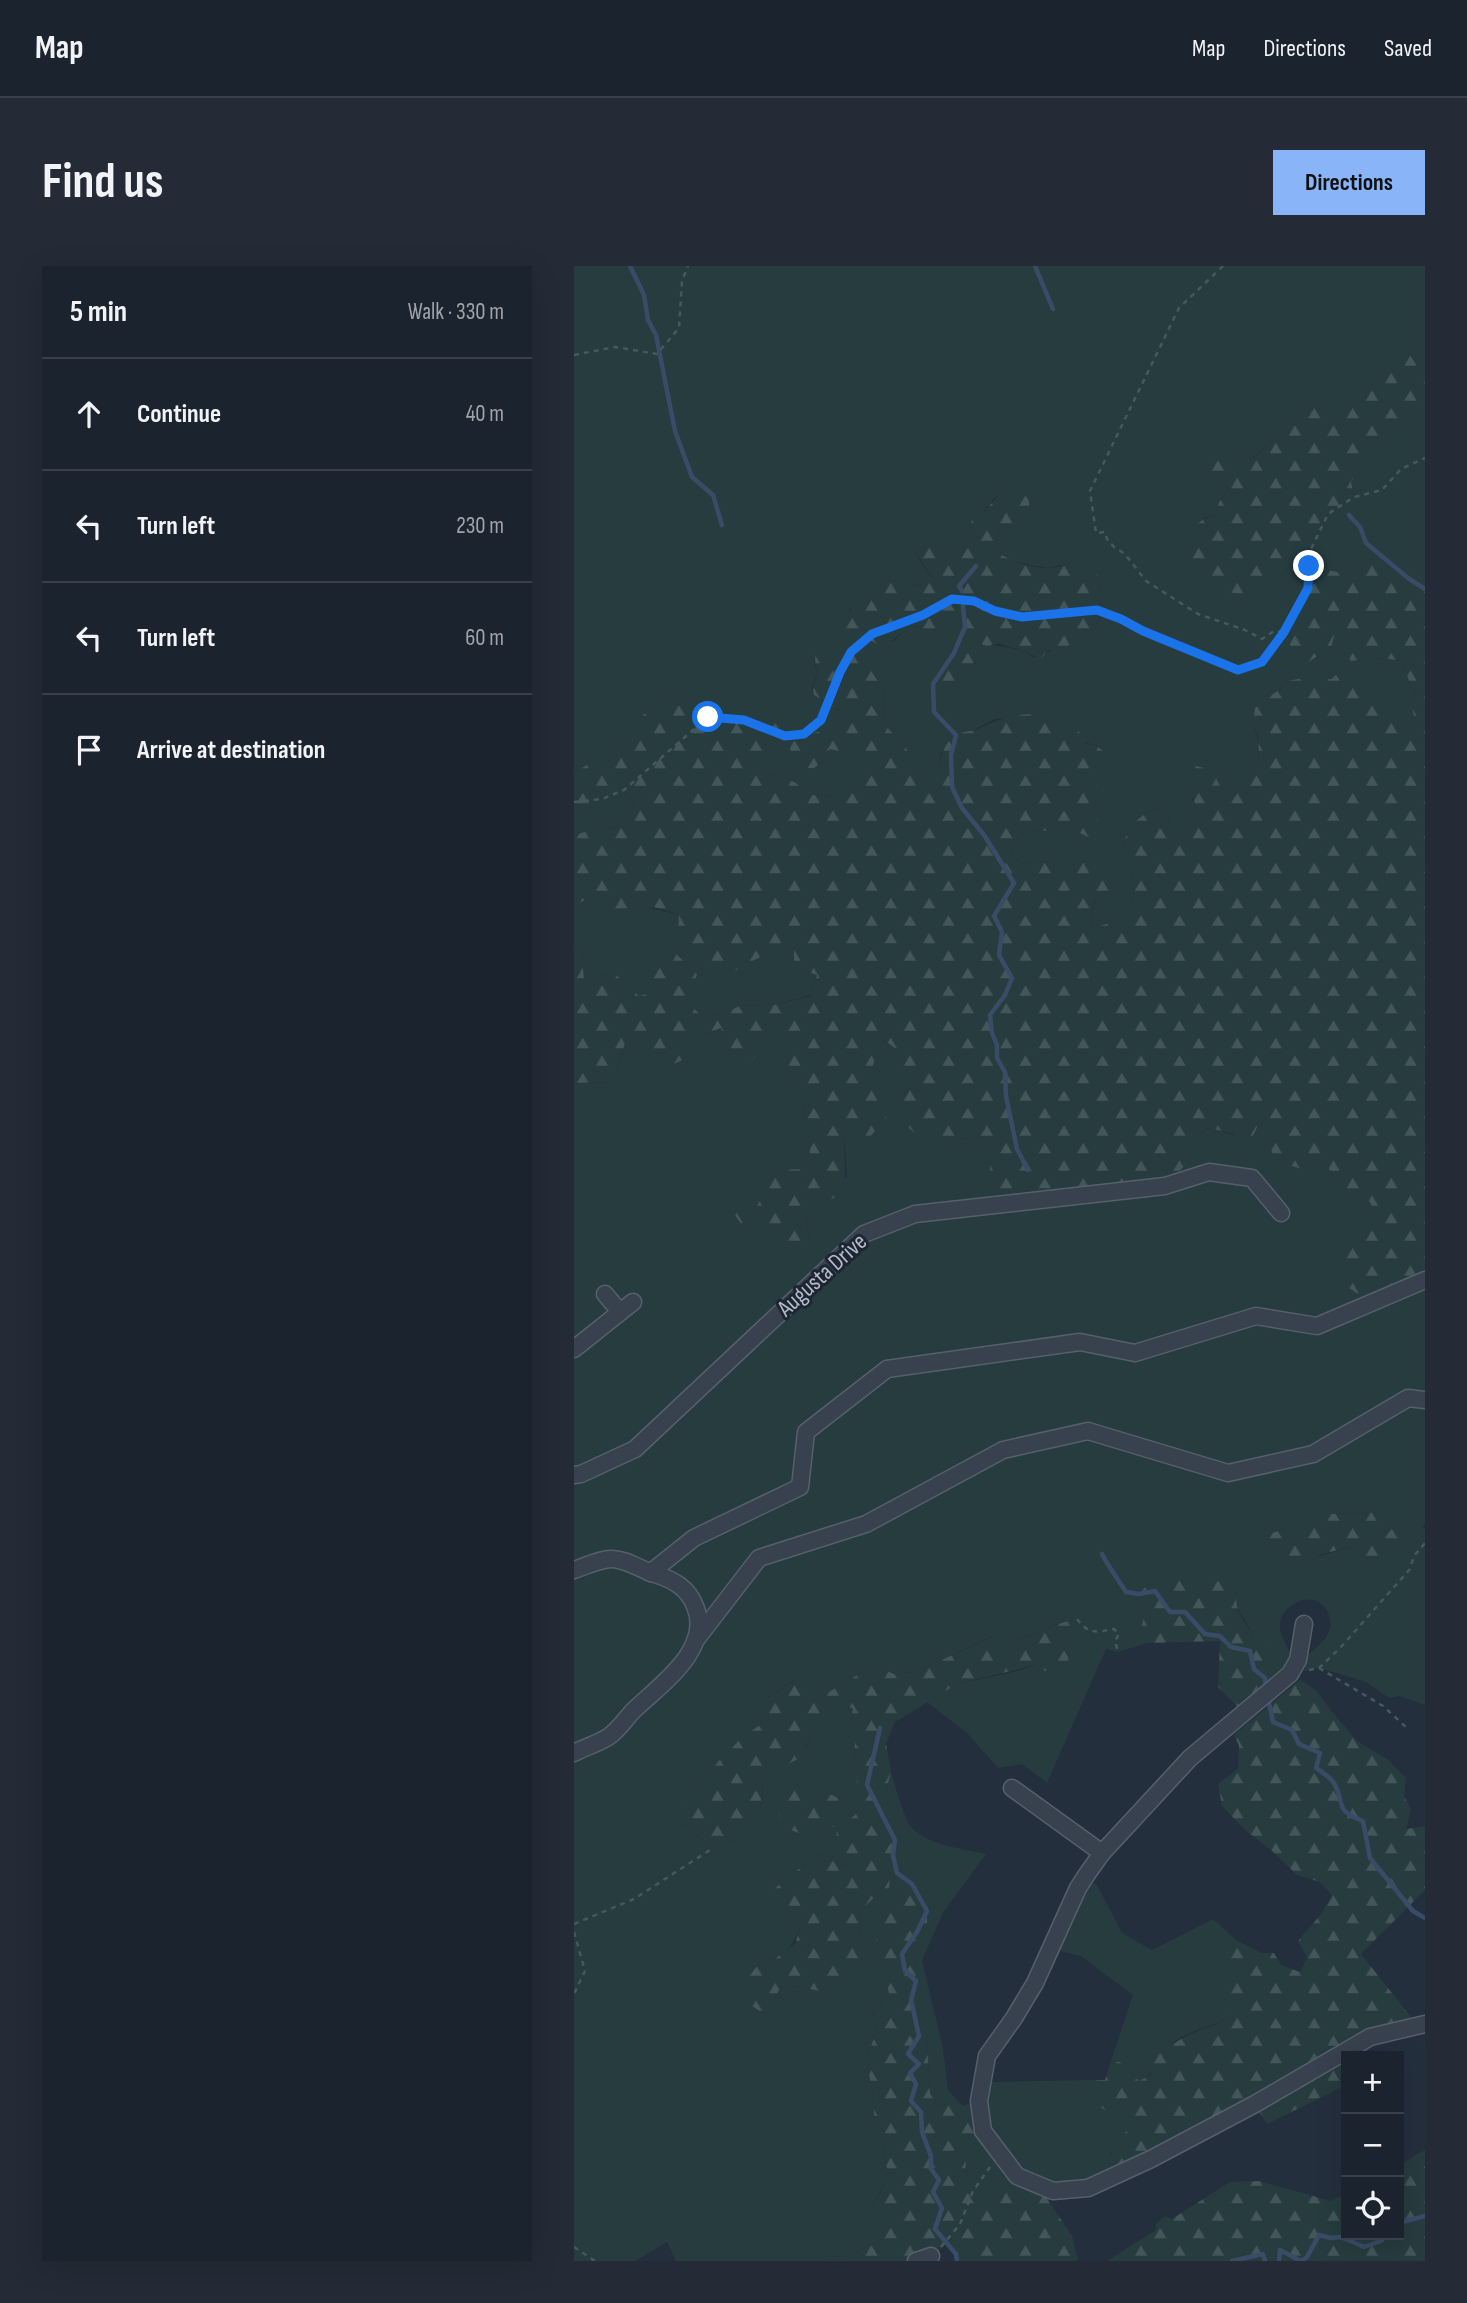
<!DOCTYPE html>
<meta charset="utf-8">
<style>
body{margin:0;font-family:"Sofia Sans Condensed",sans-serif;background:#242b36;color:#f1f3f6}
.controls{position:absolute;right:21px;bottom:21px;display:grid;overflow:hidden;border-radius:0px;box-shadow:0 7px 28px #0002}
.controls button{width:63px;height:63px;display:grid;place-items:center;padding:0;border:0;border-bottom:2px solid #39404a;background:#1b232e;color:#f1f3f6;font:35px sans-serif}
.stop{position:absolute;width:21px;height:21px;margin:-16px;border:5px solid #1a73e8;border-radius:50%;background:#fff}
.stop.end{background:#1a73e8;border-color:#fff;box-shadow:0 2px 7px #0008}
.list{margin:0;padding:0;list-style:none}
h2{display:flex;justify-content:space-between;align-items:center;height:91px;margin:0;padding:0 28px;font-size:30px}
h2 small{font-size:23px;font-weight:400;color:#a0a4aa}
.list li{display:grid;grid-template-columns:46px 1fr auto;gap:21px;align-items:center;box-sizing:border-box;height:112px;padding:0 28px;border-top:2px solid #39404a}
.list b{display:block;font-size:26px;white-space:nowrap}
.list em{font-size:23px;font-style:normal;color:#a0a4aa}
.icon{flex:none;width:38px;height:38px;fill:none;stroke:currentColor;stroke-width:2;stroke-linecap:round;stroke-linejoin:round}
.map{position:relative;flex:none;width:851px;height:1995px;overflow:hidden;border-radius:0px}
header{display:flex;align-items:center;gap:42px;box-sizing:border-box;height:98px;padding:0 35px;background:#1b232e;border-bottom:2px solid #39404a}
header strong{font-size:33px}
nav{display:flex;gap:38px;margin-inline-start:auto;font-size:24px}
.intro{display:flex;align-items:center;justify-content:space-between;box-sizing:border-box;height:168px;padding:0 42px}
h1{margin:0;font-size:49px}
.button{padding:18px 32px;border-radius:0px;background:#8ab4f8;color:#111;font-size:24px;font-weight:700}
main{display:flex;gap:42px;padding:0 42px}
aside{flex:1;background:#1b232e;border-radius:0px;box-shadow:0 7px 28px #0002}
.map>svg:first-child{display:block}
</style>
<header>
<strong>Map</strong>
<nav><a>Map</a><a>Directions</a><a>Saved</a></nav>
</header>
<div class="intro"><h1>Find us</h1><a class="button">Directions</a></div>
<main>
<aside>
<h2>5 min<small>Walk · 330 m</small></h2>
<ul class="list">
<li><svg class="icon" aria-label="ahead" viewBox="0 0 24 24"><path d="M12 20V5M6 11l6-6 6 6"/></svg><div><b>Continue</b></div><em>40 m</em></li>
<li><svg class="icon" aria-label="left" viewBox="0 0 24 24"><path d="M17 20v-9H6M10 6l-5 5 5 5"/></svg><div><b>Turn left</b></div><em>230 m</em></li>
<li><svg class="icon" aria-label="left" viewBox="0 0 24 24"><path d="M17 20v-9H6M10 6l-5 5 5 5"/></svg><div><b>Turn left</b></div><em>60 m</em></li>
<li><svg class="icon" aria-label="arrive" viewBox="0 0 24 24"><path d="M6 21V4h12l-3 4 3 4H6"/></svg><div><b>Arrive at destination</b></div></li>
</ul>
</aside>
<div class="map">
<svg width="851" height="1995" viewBox="0 0 851 1995">
<defs>
<pattern id="forest-firs" width="22" height="20" patternUnits="userSpaceOnUse" patternTransform="scale(1.75)"><rect width="22" height="20" fill="#263c3f"/><path d="M5 1l3.5 6h-7zM16 11l3.5 6h-7z" fill="#435659"/></pattern>
</defs>
<rect width="100%" height="100%" fill="#242f3e"/>
<g fill="#263c3f" fill-rule="evenodd">
<path d="M0,0H851V107L835,88L766,151L754,149L743,141L711,154L694,178L681,190L672,195L650,186L652,218L655,224L645,236L642,249L629,252L701,313L714,303L735,310C733,331 713,352 717,374C719,382 724,392 728,400L733,395L744,392L760,369L777,395L808,392L828,395L836,418L842,427L838,441L841,456L833,464L822,460L821,447L808,434L791,435L775,408L737,416L714,415L699,429L679,457C685,472 688,493 680,509C676,517 666,524 660,531L646,520L638,504L618,533L625,548L620,562L607,572L597,567L594,548L582,542C571,548 559,554 553,567C548,578 552,588 555,599C567,638 558,653 518,662C517,648 516,639 527,629L512,595L499,599L475,595L447,598L437,586L441,576L451,564L475,565L495,562L514,571L527,562L519,546L523,527V505L529,495L523,480L433,452L421,453L400,464L382,469L367,487L364,507H346L332,482L311,459L309,422L240,394L243,408L238,422L240,429L264,444L273,445L276,452L272,460L259,464L230,469L217,490L225,501L239,503L249,495L256,483L271,487L280,482L294,497L271,512L264,526L259,530L235,529L222,517L207,510L191,509L185,499L190,490L199,484L208,485L185,453L170,454L135,443L116,430L104,433L84,435L65,453L50,475L0,507ZM430,223L445,225L454,232L455,241L424,261L425,269L419,284L436,294L456,299L474,302L487,299L523,307L528,331L523,344L525,352L523,359L496,378L459,391L449,384L404,377L391,401L375,417L362,413L380,387L391,361L382,360L374,355L364,367C341,359 337,357 320,375L299,377L288,369L275,344L321,314C336,320 346,322 358,312L341,286C356,266 366,282 384,279C393,277 397,271 406,270C397,251 418,236 430,223Z"/>
<path d="M851,145V323L834,312L790,301L778,310L735,300L736,285L754,248L780,231L777,215L794,199L806,181L825,164L848,154Z"/>
<path d="M50,524L62,541L41,562L10,566L0,570V553L28,533Z"/>
<path d="M21,629L106,649L154,707L193,686L220,682L243,709L237,729L200,739L165,740L154,746L129,752C110,732 92,723 65,730L40,707L10,713L8,686L0,681V640Z"/>
<path d="M148,762L176,799L200,763L214,771L204,805L220,819L231,838L227,864L236,885L231,903L192,922L183,940L160,946L167,958H186L236,974L232,954L237,933L263,932L271,912L273,911L270,869L307,821L299,799L307,773L325,785L339,815L327,835L328,857L346,870L373,874L410,871L416,892V918L614,896L617,875L635,862L659,869L685,857L701,859L728,903L752,899L760,911L794,933L803,950L785,970L851,1014V1258L848,1262H851V1439L825,1430L815,1432L792,1416L746,1402L730,1405L735,1388L752,1372L757,1359C756,1354 755,1347 752,1343C739,1323 707,1338 706,1359C705,1369 715,1381 717,1391L714,1400L697,1414L681,1372L661,1338L663,1328L641,1314L634,1323L626,1312H579L565,1328L562,1339L571,1345L568,1359L564,1365L573,1377L544,1386L532,1383L473,1517L448,1498L424,1502L393,1467L353,1436L383,1418L436,1407L494,1389L482,1373L501,1354C476,1358 455,1371 431,1380L417,1371L341,1406L320,1408L300,1399L243,1433L222,1413L192,1433L185,1446L189,1451L186,1459C161,1475 152,1489 140,1515L113,1525L108,1558L133,1577C147,1572 153,1577 167,1575L174,1560L186,1551C186,1532 192,1526 186,1507L232,1481L237,1471L246,1467L248,1442L266,1436L279,1443L276,1455L281,1473L280,1504L288,1536L281,1549L272,1556L266,1545L247,1558L263,1562L270,1585L277,1597L266,1601L255,1591L237,1587L230,1599L196,1627L206,1650L227,1659C218,1685 209,1689 183,1700L198,1739L206,1722L223,1720L246,1725L298,1695L287,1671L285,1646L305,1626L302,1686L315,1727L297,1752L304,1762L292,1793L298,1823L301,1861L310,1882L314,1911L299,1939L310,1949V1972L275,1990L250,1991L249,1995H102L93,1976L61,1995H0V817L39,816L52,774L75,786L109,794L123,771ZM797,1247L800,1270L809,1272L823,1259L830,1280H779L746,1290L692,1270L727,1255L754,1248Z"/>
<path d="M317,1506C321,1519 330,1554 339,1563C355,1579 390,1583 412,1588L370,1645L348,1694L369,1782L374,1824L385,1836L363,1840L356,1827L353,1772L344,1741L347,1720L342,1702L344,1682L353,1660L324,1627L314,1623L316,1611L313,1597L320,1575L312,1580L303,1561Z"/>
<path d="M511,1611L523,1619L548,1667L578,1684L639,1653L662,1674L650,1705V1755C634,1760 605,1768 594,1782C580,1797 587,1803 565,1815L546,1796L537,1795L559,1729L507,1690L477,1683Z"/>
<path d="M511,1814L518,1835L551,1844L561,1855L537,1887L541,1909L514,1922L463,1918L441,1927L419,1928L399,1925L393,1918L391,1891L399,1867L405,1835L417,1816Z"/>
</g>
<g fill="url(#forest-firs)">
<path d="M835,88L851,107V145L848,154L825,164L806,181L794,199L777,215L780,231L754,248L736,285L735,299L778,310L790,301L812,294L851,323V1014L825,1025L788,1031L774,1021L761,995L803,950L794,933L772,927L752,899L728,903L703,896L694,878L700,859L685,857L678,872L634,862L617,875L614,896L591,920L425,938L416,918V892L410,871L373,874L345,870L328,857L327,835L339,815L326,802L325,785L308,773L299,799L307,821L312,852L296,871L270,869L271,912L263,932L237,934L232,954L236,975L219,980C201,961 193,958 167,958L159,946L183,940L192,922L206,904L231,903L236,885L227,864L231,838L220,819L204,805L214,771L200,763L176,799L158,796L147,762L123,771L109,794L85,804L75,786L52,774L39,816L0,817V681L8,686L10,713L40,707L65,730L80,726L77,682L97,683L123,708L114,736L129,752L154,746L165,740L200,739L237,730L243,709L220,701V682L193,687L155,708L120,693L104,668L105,648L79,641L48,661L26,648L21,629L0,640V570L10,566L41,562L62,540L50,524L28,533L0,553V507L50,475L65,453L84,435L104,433L116,430L135,443L170,454L202,453L210,470L208,485L199,484L190,490L185,499L191,509L207,510L222,517L235,529L259,530L264,526L271,512L293,496L280,482L271,487L256,483L249,495L239,503L225,501L217,490L216,479C231,464 252,467 272,460L276,452L273,445L265,444L240,429C237,419 243,415 243,406C242,398 240,395 242,388L252,383L277,386L288,392L309,422L311,459L332,482L346,507L364,506C366,493 370,475 383,468C389,465 397,466 404,463C440,445 460,445 499,455L512,478L523,480L530,486L529,495L523,505V527L519,545L527,562L522,571H514L495,562L475,565L451,564L441,576L437,586L447,598L475,595L499,599L512,595L533,597L539,611L538,624C517,633 516,640 518,662C558,653 567,638 555,599C552,588 548,578 553,567C559,554 571,548 582,542L594,548L597,567L607,572L620,562L625,548C618,532 613,517 622,500L638,504L646,520L660,531L680,509L685,491L684,469L679,457L681,442L707,422L714,415L729,412L737,416L745,411L757,413L766,406L775,408L791,435L808,433L821,447L823,460L833,464L841,456L838,441L842,427L836,418L828,395L808,392L777,395L760,370L757,383L727,400L716,389C716,376 716,361 721,349C726,334 734,325 734,310L714,303C703,311 686,327 673,328C630,332 583,264 642,249L645,236L655,224L652,218L641,219L635,204L636,189L650,186L672,195L682,190L694,178L711,154L743,141L754,149L766,151L768,137L786,120L817,94Z"/>
<path d="M430,223L445,225L455,232V241L438,258L424,262L425,269L419,284C435,294 454,302 473,302C495,301 501,293 523,307L528,331L523,344L525,352L516,375L505,381L496,378L486,386L474,384L468,392C460,391 458,388 450,385C442,381 437,383 426,377L413,380L404,377L403,390L398,399L391,401V413L383,421L362,413L380,387L391,361L382,360L374,355L364,367L353,372L343,360C328,363 322,374 308,381L288,370L278,375L264,371C268,349 282,343 288,324C298,318 310,313 321,314C338,316 341,327 358,311L341,285C356,266 366,282 384,279C392,277 397,272 405,270L397,255L406,250Z"/>
<path d="M798,1247L804,1257L801,1270L809,1272L823,1258L830,1280L810,1295H787L778,1280L724,1295L708,1287L692,1270L727,1255L754,1248Z"/>
<path d="M579,1312H626L634,1322L641,1313L663,1328C659,1345 672,1358 681,1372H694L702,1391L693,1403L697,1414L664,1441L644,1421L646,1375L573,1377L564,1365L568,1359L571,1345L562,1339L565,1328Z"/>
<path d="M503,1353L482,1373L494,1389L495,1401L471,1405L461,1399L383,1418L321,1456L312,1477L317,1506L303,1561L312,1579L321,1574L319,1590L313,1598L316,1611L315,1623L324,1627L338,1618L353,1645V1660L344,1682L342,1702L347,1720L344,1741L353,1772L356,1827L363,1840L385,1836L389,1840L405,1835L409,1865L399,1868C393,1887 386,1907 399,1925C425,1929 439,1927 463,1918L498,1970L504,1995H383L382,1987L373,1977L357,1990L335,1995H249L250,1991L275,1990L310,1972V1949L299,1940L314,1911L310,1882L301,1861L298,1823L292,1793L304,1762L297,1753L315,1727L302,1686L304,1628L285,1646L287,1671L298,1695L276,1716L245,1725L223,1720L206,1722L198,1739L187,1746L171,1735L168,1720L183,1700L202,1692L221,1678L227,1659L206,1650L195,1627L230,1599L237,1587L255,1591L266,1601L277,1597L262,1574L263,1562L247,1558L230,1569L214,1563L204,1547L211,1523C230,1522 247,1523 264,1532L266,1545L272,1556L281,1549L288,1536L280,1505L281,1473L276,1455L279,1443L266,1436L249,1442L257,1447L253,1459L246,1467L237,1471L224,1493L193,1509L187,1507C191,1524 186,1534 186,1551L174,1560L167,1575C153,1577 147,1572 133,1577C103,1552 103,1565 113,1525L140,1515L138,1504L147,1492L151,1490L168,1471L186,1459L189,1451L184,1446L192,1433L223,1413L243,1433L300,1399L320,1408L341,1406L418,1371L431,1380C456,1371 477,1358 503,1353Z"/>
<path d="M726,1414L743,1425L757,1445L784,1476L813,1493L832,1512L830,1530L837,1543L832,1563L851,1560V1624L787,1688L845,1761L796,1771L793,1790H772V1819L693,1858L681,1839L541,1909C529,1885 547,1873 561,1855L551,1844L538,1849L518,1835L511,1814H531L537,1795L546,1796L565,1815L578,1808L564,1792L580,1772L595,1780L616,1768L650,1755V1705L662,1674L687,1687H700L707,1699L726,1706L733,1692L724,1675L748,1647L758,1629L746,1616L723,1609L696,1583L672,1565L648,1540L644,1518L664,1503L665,1480L660,1469Z"/>
<path d="M851,1884V1995H533L582,1964V1958L591,1950L598,1953L656,1916L685,1915L757,1935L772,1927V1969H825V1899Z"/>
</g>
<g fill="none" stroke-linecap="round" stroke-linejoin="round">
<g stroke="#394c67" stroke-width="4.5">
<path d="M56,0L70,29L74,54L82,69L101,165L118,211L139,229L148,259"/>
<path d="M461,0L479,43"/>
<path d="M775,249L786,261L792,277L834,312L851,323"/>
<path d="M388,325L385,320L402,300"/>
<path d="M389,340L391,361L380,387L359,418L360,446L382,469L377,489L378,521L388,542L410,569L440,617L420,650L428,666L425,689L438,712L431,729L416,749L418,767L423,779V792L431,806L432,830L443,883L454,904"/>
<path d="M528,1288C535,1302 544,1313 552,1326L565,1328L581,1325L596,1346H611L631,1368L646,1370L657,1381L676,1385L680,1403L691,1412L692,1424"/>
<path d="M694,1432L699,1456L718,1464L725,1478L746,1487L742,1502C748,1506 756,1511 760,1517C772,1538 759,1544 789,1555L796,1592L839,1645L851,1652"/>
<path d="M306,1462L293,1519L321,1574L319,1589L323,1607L338,1618L353,1645L343,1666L328,1688L331,1705L342,1715L337,1734L345,1770L334,1788L345,1798L336,1807L342,1818L337,1835L347,1846L348,1866L357,1890V1903L365,1914L359,1926L368,1942L361,1963L382,1988L383,1995"/>
<path d="M825,1957L851,1950"/>
<path d="M658,1995L689,1988L691,1995"/>
<path d="M705,1995L706,1984L727,1995L733,1991L745,1969L757,1972L767,1971L790,1981L807,1975L812,1969"/>
</g>
<g stroke="#565f6c" stroke-width="19">
<g id="minor">
<path d="M31,1028L46,1046"/>
<path d="M0,1083L59,1036"/>
<path d="M0,1209L7,1208L61,1183L290,968L341,948L591,920L635,906L678,912L707,947"/>
<path d="M0,1304C12,1300 24,1294 36,1293C51,1292 67,1304 81,1308C100,1314 114,1322 121,1340C139,1383 86,1419 60,1444C51,1453 45,1464 34,1471C23,1478 11,1481 0,1487"/>
<path d="M76,1307L120,1272L226,1221L232,1166L313,1103L506,1076L561,1087L682,1050L743,1060L851,1014"/>
<path d="M730,1358L724,1394L716,1408L616,1492L528,1587L511,1611L504,1622L461,1717L440,1752L413,1790L405,1835L409,1865L443,1910L479,1925L514,1922L577,1893L681,1838L796,1771L851,1758"/>
<path d="M121,1375L185,1292L292,1258L429,1184L514,1165L654,1207L739,1188L834,1132L851,1134"/>
<path d="M438,1522L528,1587"/>
<path d="M342,1995L357,1990"/>
</g>
</g>
<g stroke="#44595c" stroke-width="2.5" stroke-dasharray="5 5" stroke-linecap="butt">
<path d="M0,89L41,81L83,88L105,62L108,15L114,0"/>
<path d="M710,366L734,322L736,285L754,248L780,231L808,224L827,203L851,192"/>
<path d="M0,536L28,533L50,524L134,451L170,454L210,470L230,469L247,454L266,406L277,386L298,368L349,349L378,333L400,335L421,345L448,351L523,344L547,353L569,365L664,404L688,396L710,366L700,365L688,373L671,364L624,348L572,315L551,288L540,281L533,273L531,266L522,267L516,225L605,42L649,0"/>
<path d="M503,1353C515,1369 521,1366 540,1363L545,1368L541,1375L544,1386"/>
<path d="M745,1402L809,1440L834,1463"/>
<path d="M735,1404L745,1402L767,1381L836,1303L840,1290L851,1277"/>
<path d="M0,1658L60,1633L136,1584"/>
<path d="M0,1666L11,1705L0,1728"/>
<path d="M0,1981L21,1995"/>
<path d="M367,1981L386,1958L399,1925L416,1901"/>
</g>
<use href="#minor" stroke="#38414e" stroke-width="16"/>
</g>
<g fill="none" stroke-linecap="round" stroke-linejoin="round">
<path stroke="#1a73e8" stroke-width="9" d="M134,451L170,454L211,470L230,468L247,454L266,406L277,386L298,368L349,349L378,333L400,335L421,345L448,351L523,344L547,353L569,365L664,404L688,396L710,366L734,322L735,300"/>
</g>
<g text-anchor="middle" dominant-baseline="central" stroke-width="6" stroke-linejoin="round" paint-order="stroke">
<g font-size="24" fill="#b4bcc9" stroke="#1d2633">
<text transform="translate(248 1009) rotate(-42)">Augusta Drive</text>
</g>
</g>
</svg>
<div class="controls">
<button>+</button>
<button>−</button>
<button><svg class="icon" aria-label="locate" viewBox="0 0 24 24"><circle cx="12" cy="12" r="6"/><path d="M12 2v4M12 18v4M2 12h4M18 12h4"/></svg></button>
</div>
<div class="stop" style="left:134px;top:451px"></div>
<div class="stop end" style="left:735px;top:300px"></div>
</div>
</main>
